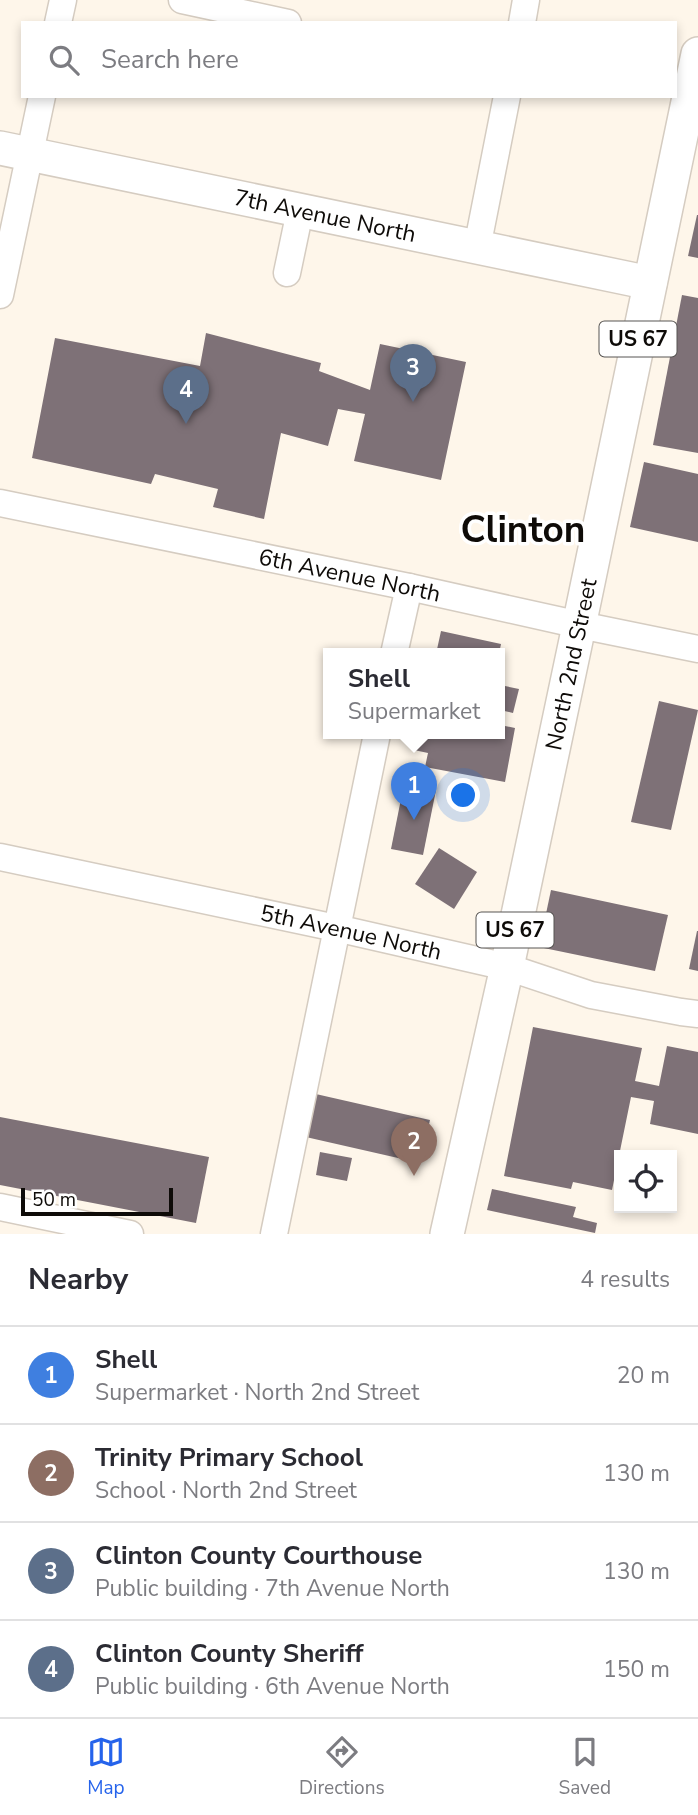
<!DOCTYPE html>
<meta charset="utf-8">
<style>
body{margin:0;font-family:"Nunito Sans",sans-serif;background:#f7f7f7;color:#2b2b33}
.controls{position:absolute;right:21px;bottom:21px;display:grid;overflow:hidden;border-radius:0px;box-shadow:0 4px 10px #0003}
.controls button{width:63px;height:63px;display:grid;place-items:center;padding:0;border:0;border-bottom:2px solid #e1e1e2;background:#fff;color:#2b2b33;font:35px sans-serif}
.scale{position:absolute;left:21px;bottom:18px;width:152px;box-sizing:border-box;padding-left:7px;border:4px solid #0e0b08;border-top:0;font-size:19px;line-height:24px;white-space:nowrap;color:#0e0b08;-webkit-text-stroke:5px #fff;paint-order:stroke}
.you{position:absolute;left:464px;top:796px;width:24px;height:24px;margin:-18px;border:5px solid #fff;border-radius:50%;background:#1a73e8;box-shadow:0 0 0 10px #1a73e833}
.badge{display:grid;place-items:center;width:46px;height:46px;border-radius:50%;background:#2563eb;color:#fff;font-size:23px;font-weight:700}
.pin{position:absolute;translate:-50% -58px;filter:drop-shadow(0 2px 4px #0008)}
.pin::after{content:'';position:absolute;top:37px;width:24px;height:21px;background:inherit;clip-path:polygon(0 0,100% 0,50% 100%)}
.popup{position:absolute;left:323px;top:648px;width:182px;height:91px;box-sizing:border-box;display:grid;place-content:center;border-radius:0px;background:#fff;filter:drop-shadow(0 2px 5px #0005);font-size:23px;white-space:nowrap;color:#7c7c81}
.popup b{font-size:26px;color:#2b2b33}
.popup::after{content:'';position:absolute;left:50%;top:100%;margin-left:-14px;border:14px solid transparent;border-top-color:#fff}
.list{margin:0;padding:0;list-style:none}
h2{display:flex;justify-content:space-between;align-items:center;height:91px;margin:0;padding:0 28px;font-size:30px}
h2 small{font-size:23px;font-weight:400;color:#7c7c81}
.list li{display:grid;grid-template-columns:46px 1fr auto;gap:21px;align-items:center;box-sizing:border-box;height:98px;padding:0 28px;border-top:2px solid #e1e1e2}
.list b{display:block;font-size:26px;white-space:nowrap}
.list p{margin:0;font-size:23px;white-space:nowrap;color:#7c7c81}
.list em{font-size:23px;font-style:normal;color:#7c7c81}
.icon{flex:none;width:38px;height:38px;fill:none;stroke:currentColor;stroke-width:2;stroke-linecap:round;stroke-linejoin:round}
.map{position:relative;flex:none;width:698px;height:1234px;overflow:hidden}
.search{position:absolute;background:#fff;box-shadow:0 4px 10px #0003;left:21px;right:21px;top:21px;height:77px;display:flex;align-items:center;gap:18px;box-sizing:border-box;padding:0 24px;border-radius:0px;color:#7c7c81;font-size:26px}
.sheet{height:483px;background:#fff}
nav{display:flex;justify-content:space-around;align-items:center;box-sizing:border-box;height:98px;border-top:2px solid #e1e1e2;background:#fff;font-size:19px;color:#7c7c81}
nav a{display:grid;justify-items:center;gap:4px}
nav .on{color:#2563eb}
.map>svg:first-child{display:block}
</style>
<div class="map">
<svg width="698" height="1234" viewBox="0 0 698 1234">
<rect width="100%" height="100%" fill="#fef6ea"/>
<g fill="#7e7177">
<path d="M697,215H698V258L688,256Z"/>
<path d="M682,295L698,298V453L653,445Z"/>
<path d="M206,333L321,363L319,371L370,390L380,344L466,362L441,480L354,461L365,414L338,409L328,446L281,433L264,519L213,507L218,489L155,474L151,484L32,458L55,338L200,366Z"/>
<path d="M644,462L698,474V542L630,527Z"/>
<path d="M441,631L501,644L499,654H436Z"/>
<path d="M500,685L519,689L513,713L500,710Z"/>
<path d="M659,701L698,710L671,830L631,822Z"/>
<path d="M500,725L515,728L505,782L425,767L428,753L414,750L417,734H500Z"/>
<path d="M404,784L436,790L423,855L391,849Z"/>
<path d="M439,848L477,872L454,909L415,884Z"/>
<path d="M551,890L668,915L655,971L539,947Z"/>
<path d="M697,931H698V971L689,969Z"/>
<path d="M533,1027L642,1048L635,1081L659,1086L667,1046L698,1052V1134L650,1124L654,1101L631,1097L612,1190L573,1182L571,1189L504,1176Z"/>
<path d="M307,1092L430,1120L420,1163L297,1135Z"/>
<path d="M0,1117L209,1157L196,1223L0,1185Z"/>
<path d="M320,1152L352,1158L347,1181L316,1175Z"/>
<path d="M492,1189L576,1207L573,1217L597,1223L595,1233L487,1210Z"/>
</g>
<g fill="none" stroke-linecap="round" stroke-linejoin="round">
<g stroke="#d5ccc1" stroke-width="29">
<g id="minor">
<path d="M182,0L288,23"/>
<path d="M58,23L63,0"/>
<path d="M522,23L526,0"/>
<path d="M477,248L507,96"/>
<path d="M287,273L300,211"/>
<path d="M0,295L42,96"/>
<path id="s1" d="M0,503L409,587L580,625L698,649"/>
<path d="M394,654L409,587"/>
<path id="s2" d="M0,857L336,928L507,967L591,995L681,1012L698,1014"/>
<path d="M0,1207L130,1234"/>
<path d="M274,1234L377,734"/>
</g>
</g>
<g stroke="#d5ccc1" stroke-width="36">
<g id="major">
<path id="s3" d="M0,148L650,283"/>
<path id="s4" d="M447,1234L507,967L575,645L698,54"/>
</g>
</g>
<use href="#minor" stroke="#fff" stroke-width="26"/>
<use href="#major" stroke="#fff" stroke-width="33"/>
</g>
<g text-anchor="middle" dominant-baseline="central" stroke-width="7" stroke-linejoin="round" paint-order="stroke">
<g fill="#fff" stroke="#565452" stroke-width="2">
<rect x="599.5" y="321.5" width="77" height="35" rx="5"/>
<rect x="476.5" y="912.5" width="77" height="35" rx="5"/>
</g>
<g font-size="21" font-weight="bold" fill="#0e0b08">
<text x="638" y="339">US 67</text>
<text x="515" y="930">US 67</text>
</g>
<g font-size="23" fill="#0e0b08" stroke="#fff">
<text stroke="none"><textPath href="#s3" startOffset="332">7th Avenue North</textPath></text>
<text stroke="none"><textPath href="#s1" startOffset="357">6th Avenue North</textPath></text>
<text stroke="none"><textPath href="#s4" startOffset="583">North 2nd Street</textPath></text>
<text stroke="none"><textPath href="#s2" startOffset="359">5th Avenue North</textPath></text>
</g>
<g font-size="37" font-weight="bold" fill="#0e0b08" stroke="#fff">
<text x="523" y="530">Clinton</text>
</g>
</g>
</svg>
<div class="controls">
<button><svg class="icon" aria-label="locate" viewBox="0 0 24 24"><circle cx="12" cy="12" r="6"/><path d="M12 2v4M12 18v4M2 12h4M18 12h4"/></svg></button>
</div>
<div class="scale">50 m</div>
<div class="you"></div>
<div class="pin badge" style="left:414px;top:820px;background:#3f7fe0">1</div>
<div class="popup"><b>Shell</b>Supermarket</div>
<div class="pin badge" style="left:414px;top:1176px;background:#8d6e63">2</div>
<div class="pin badge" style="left:413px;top:402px;background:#5c6f8a">3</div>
<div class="pin badge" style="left:186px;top:424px;background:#5c6f8a">4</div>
<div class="search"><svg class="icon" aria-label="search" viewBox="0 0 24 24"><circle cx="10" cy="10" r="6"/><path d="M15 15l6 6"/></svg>Search here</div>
</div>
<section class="sheet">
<h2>Nearby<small>4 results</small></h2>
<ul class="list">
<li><span class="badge" style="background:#3f7fe0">1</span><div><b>Shell</b><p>Supermarket · North 2nd Street</p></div><em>20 m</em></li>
<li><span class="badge" style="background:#8d6e63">2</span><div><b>Trinity Primary School</b><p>School · North 2nd Street</p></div><em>130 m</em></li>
<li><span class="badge" style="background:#5c6f8a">3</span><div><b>Clinton County Courthouse</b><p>Public building · 7th Avenue North</p></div><em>130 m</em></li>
<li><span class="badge" style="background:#5c6f8a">4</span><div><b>Clinton County Sheriff</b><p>Public building · 6th Avenue North</p></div><em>150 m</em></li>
</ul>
</section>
<nav>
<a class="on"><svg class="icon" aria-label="map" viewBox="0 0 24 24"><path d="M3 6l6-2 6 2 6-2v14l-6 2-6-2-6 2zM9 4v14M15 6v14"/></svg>Map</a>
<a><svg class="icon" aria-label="directions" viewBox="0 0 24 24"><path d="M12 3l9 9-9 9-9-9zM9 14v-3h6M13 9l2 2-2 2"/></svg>Directions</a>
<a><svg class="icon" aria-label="saved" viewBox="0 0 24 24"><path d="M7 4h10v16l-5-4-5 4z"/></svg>Saved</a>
</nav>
